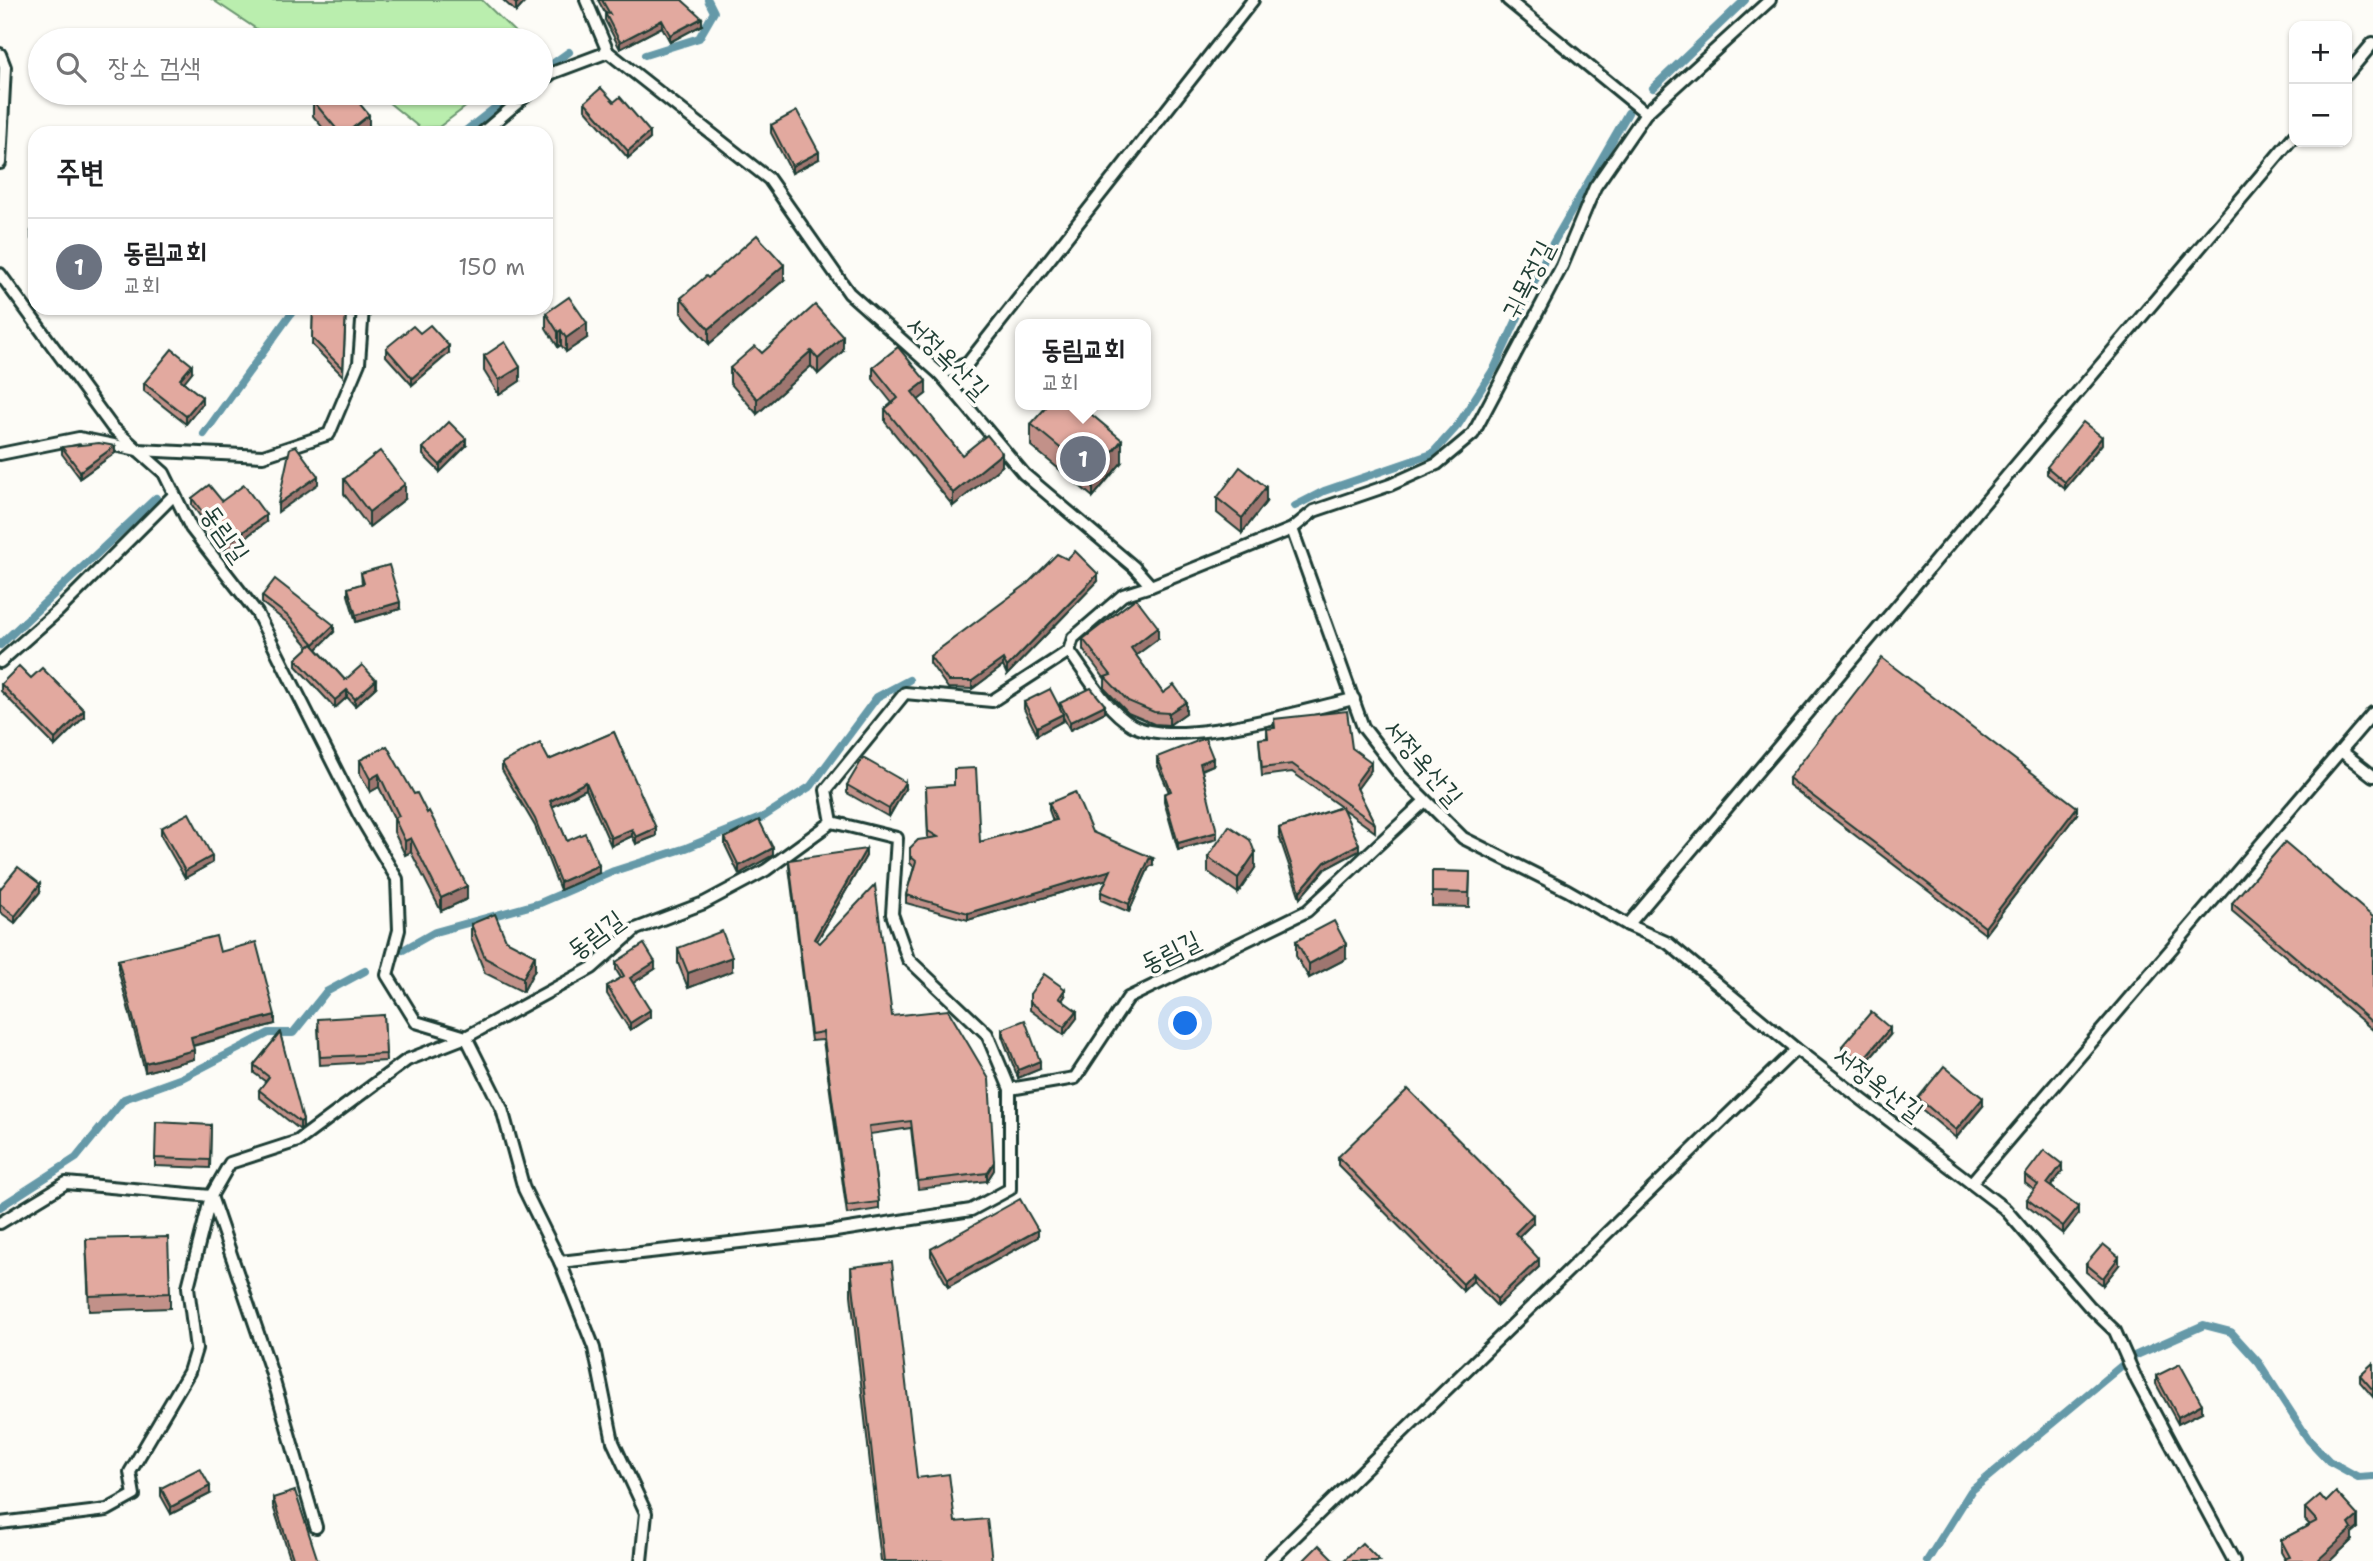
<!DOCTYPE html>
<html lang="ko">
<meta charset="utf-8">
<style>
body{margin:0;font-family:"Shantell Sans","Poor Story",sans-serif;background:#f6f6f6;color:#202124}
.controls{position:absolute;right:21px;top:21px;display:grid;overflow:hidden;border-radius:14px;box-shadow:0 2px 5px #0004}
.controls button{width:63px;height:63px;display:grid;place-items:center;padding:0;border:0;border-bottom:2px solid #e0e0e0;background:#fff;color:#202124;font:35px sans-serif}
.you{position:absolute;left:1186px;top:1024px;width:24px;height:24px;margin:-18px;border:5px solid #fff;border-radius:50%;background:#1a73e8;box-shadow:0 0 0 10px #1a73e833}
.badge{display:grid;place-items:center;width:46px;height:46px;border-radius:50%;background:#d93025;color:#fff;font-size:23px;font-weight:700}
.pin{position:absolute;translate:-50% -50%;border:4px solid #fff;box-shadow:0 2px 7px #0006}
.popup{position:absolute;left:1015px;top:319px;width:136px;height:91px;box-sizing:border-box;display:grid;place-content:center;border-radius:14px;background:#fff;filter:drop-shadow(0 2px 5px #0005);font-size:23px;white-space:nowrap;color:#757577}
.popup b{font-size:26px;color:#202124}
.popup::after{content:'';position:absolute;left:50%;top:100%;margin-left:-14px;border:14px solid transparent;border-top-color:#fff}
.list{margin:0;padding:0;list-style:none}
h2{display:flex;justify-content:space-between;align-items:center;height:91px;margin:0;padding:0 28px;font-size:30px}
h2 small{font-size:23px;font-weight:400;color:#757577}
.list li{display:grid;grid-template-columns:46px 1fr auto;gap:21px;align-items:center;box-sizing:border-box;height:98px;padding:0 28px;border-top:2px solid #e0e0e0}
.list b{display:block;font-size:26px;white-space:nowrap}
.list p{margin:0;font-size:23px;white-space:nowrap;color:#757577}
.list em{font-size:23px;font-style:normal;color:#757577}
.icon{flex:none;width:38px;height:38px;fill:none;stroke:currentColor;stroke-width:2;stroke-linecap:round;stroke-linejoin:round}
.map{position:relative;flex:none;width:2373px;height:1561px;overflow:hidden}
.search{position:absolute;background:#fff;box-shadow:0 2px 5px #0004;left:28px;top:28px;width:525px;height:77px;display:flex;align-items:center;gap:18px;box-sizing:border-box;padding:0 24px;border-radius:38px;color:#757577;font-size:26px}
.panel{position:absolute;background:#fff;box-shadow:0 2px 5px #0004;left:28px;top:126px;width:525px;height:189px;border-radius:21px}
.map>svg:first-child{display:block}
</style>
<div class="map">
<svg width="2373" height="1561" viewBox="0 0 2373 1561">
<rect width="100%" height="100%" fill="#fdfcf7"/>
<filter id="ink" filterUnits="userSpaceOnUse"><feTurbulence type="fractalNoise" baseFrequency=".0143" numOctaves="2"/><feDisplacementMap in="SourceGraphic" scale="14" xChannelSelector="R" yChannelSelector="G"/><feConvolveMatrix kernelMatrix="1 2 1 2 8 2 1 2 1" color-interpolation-filters="sRGB"/></filter>
<g filter="url(#ink)">
<g fill="#baeeae" stroke="#6c9671" stroke-width="2">
<path d="M213,0H482L523,40H273Z"/>
<path d="M377,93H484L439,127L420,128Z"/>
</g>
<g fill="none" stroke-linecap="round" stroke-linejoin="round">
<g stroke="#6599a8" stroke-width="8">
<path d="M645,55L699,38L714,12L708,0"/>
<path d="M541,72L569,52"/>
<path d="M1653,88L1745,0"/>
<path d="M463,133L514,93"/>
<path d="M204,434L295,308"/>
<path d="M1295,506L1324,491L1432,454L1458,425L1495,367L1548,252L1628,113"/>
<path d="M0,645L156,498"/>
<path d="M403,950L435,932L540,903L614,871L686,848L763,817L811,786L877,697L909,680"/>
<path d="M0,1207L76,1158L124,1099L182,1078L269,1033H293L326,992L365,971"/>
<path d="M1927,1561L1971,1491L2132,1357L2204,1325L2231,1332L2259,1363L2309,1440L2329,1461L2358,1477L2373,1476"/>
</g>
<g stroke="#1f3d34" stroke-width="16">
<g id="service">
<path d="M586,0L608,52L769,179L849,293L940,374L1024,474L1134,567L1151,586L1292,529L1363,727L1401,776L1463,838L1567,890L1628,925L1668,943L1796,1049L2005,1209L2089,1306L2115,1331L2137,1381L2234,1561"/>
<path d="M1508,0L1646,113"/>
<path d="M0,54L5,67L0,163"/>
<path d="M2347,74L2373,43"/>
<path d="M541,82L552,73L608,52"/>
<path d="M482,133L529,93"/>
<path d="M0,274L112,427L164,473L191,528L257,613L359,815L397,879L399,930L387,975L416,1022L466,1037L592,968L636,929L704,903L766,870L832,822L897,838L892,914L908,959L987,1034L1010,1089L1075,1078L1128,998L1307,911L1425,801"/>
<path d="M940,374L968,363L1253,0"/>
<path d="M0,454L79,438L138,450L263,456L329,434L359,363L363,308"/>
<path d="M1292,529L1314,511L1390,485L1437,464L1473,434L1562,266L1595,187L1646,113L1770,0"/>
<path d="M1069,651L1073,638L1123,595L1151,586"/>
<path d="M0,662L58,611L174,495"/>
<path d="M2341,751L2373,776"/>
<path d="M832,822L826,790L905,693L992,701L1069,651C1087,675 1106,710 1132,725C1177,750 1302,710 1354,699"/>
<path d="M1628,925L2294,136"/>
<path d="M1972,1182L2373,713"/>
<path d="M0,1223L66,1183L211,1196L271,1371L316,1527"/>
<path d="M560,1262L829,1232L971,1210L1010,1189V1089"/>
<path d="M0,1523L107,1510L134,1495L130,1472L189,1372L196,1349L188,1287L211,1196L230,1163L298,1141L407,1060L466,1037L502,1109L524,1189L560,1262L594,1348L613,1442L646,1513L641,1561"/>
<path d="M1270,1561L1796,1049"/>
</g>
</g>
<use href="#service" stroke="#fdfcf7" stroke-width="10"/>
</g>
<g fill="#c29189" stroke="#1f3d34" stroke-width="2">
<path d="M503,0H527L516,12Z"/>
<path d="M598,0H682L702,25L670,42L662,27L620,49L605,20V13Z"/>
<path d="M340,99L369,129L364,133H327L313,116V101Z"/>
<path d="M585,102H614L650,139L628,158L585,109Z"/>
<path d="M771,125L819,159L792,173L771,133Z"/>
<path d="M35,225V242L31,239V231Z"/>
<path d="M708,278L784,280L709,344L681,313V298Z"/>
<path d="M313,308H353L352,316L346,309L343,376L312,345Z"/>
<path d="M546,313L587,338L566,352L561,345L558,347L546,328Z"/>
<path d="M420,333L449,353L412,385L386,356V348Z"/>
<path d="M843,351L818,374L811,366L757,414L730,383V368L762,353Z"/>
<path d="M484,356L520,381L499,395L484,371Z"/>
<path d="M873,367L926,394L918,400L962,455L1002,466L953,506L885,422V409L892,403L873,379Z"/>
<path d="M192,372L184,382L202,404L186,424L144,391V383Z"/>
<path d="M1031,424L1122,462L1093,497L1031,446Z"/>
<path d="M2102,444L2065,489L2047,474V467Z"/>
<path d="M466,446L440,472L423,455V448Z"/>
<path d="M62,447L115,453L80,478L62,454Z"/>
<path d="M344,479L405,499L369,527L344,494Z"/>
<path d="M192,498L222,501L266,522L226,552L192,505Z"/>
<path d="M1217,498L1266,502L1242,533L1217,513Z"/>
<path d="M1067,559L1098,581L1007,675L1003,666L972,689L948,688L930,663V656Z"/>
<path d="M361,573L400,609L356,622L348,595V588L362,584Z"/>
<path d="M262,596L334,632L317,649L345,680L376,687L355,706L347,697L335,708L296,666V659L309,647L289,624L262,603Z"/>
<path d="M1083,639H1158L1136,655L1163,693L1186,713L1169,725L1154,724L1128,713L1105,689V679L1083,650Z"/>
<path d="M31,678L84,717L55,746L1,691V684Z"/>
<path d="M1024,702L1060,708V703L1105,712L1070,730L1063,717V721L1037,735L1024,709Z"/>
<path d="M1274,719L1352,748L1371,770L1357,789L1375,824V832L1343,809L1359,851L1325,869L1300,898L1279,836V828L1341,807L1292,772L1262,776L1259,739L1267,738V729L1274,728Z"/>
<path d="M614,732L656,836L636,844L632,836L611,846L586,789L552,807L567,841L599,873L560,890L535,826L502,770V763L549,760Z"/>
<path d="M387,746L467,899L441,911L411,852L405,855L394,832V818L379,787L370,792L360,774V760Z"/>
<path d="M1157,757L1213,765L1202,770L1217,839L1178,850L1164,801V794L1169,792L1157,764Z"/>
<path d="M1789,778L2077,814L1985,934L1789,785Z"/>
<path d="M847,785L905,789L889,817L847,793Z"/>
<path d="M926,787L980,842L1053,821L1049,810V803L1092,832L1153,865L1149,867L1129,912L1101,900V892L1107,879L968,920L906,903V895L914,867L910,863V848L928,838Z"/>
<path d="M161,828L212,863L185,878L161,836Z"/>
<path d="M725,838L773,855L739,874L725,845Z"/>
<path d="M866,856L817,941L892,1016L994,1170L987,1181L918,1189L911,1128L870,1134L879,1202V1209L847,1214L823,1040L811,1041L789,867V860Z"/>
<path d="M1208,857L1255,868L1238,893L1208,872Z"/>
<path d="M1432,871L1470,872L1469,907L1432,906Z"/>
<path d="M0,889L40,892L15,923L0,912Z"/>
<path d="M2232,903L2373,917V1030L2232,911Z"/>
<path d="M471,924L506,940L535,969L523,992L485,973L471,938Z"/>
<path d="M1296,941L1346,959L1309,978L1296,956Z"/>
<path d="M678,948L732,971L688,988L678,963Z"/>
<path d="M220,952L275,1024L193,1046L194,1059L145,1072L118,969V960Z"/>
<path d="M616,962L655,969L633,983L650,1017L630,1030L607,994V986L621,978L616,970Z"/>
<path d="M1030,994L1065,996L1062,1000L1077,1018L1064,1035L1030,1010Z"/>
<path d="M384,1015L386,1061L320,1065L318,1026Z"/>
<path d="M1002,1029L1040,1069L1018,1078L1002,1036Z"/>
<path d="M280,1033L303,1127L300,1130L259,1097V1090L266,1082L254,1073V1065Z"/>
<path d="M1890,1035L1861,1069L1842,1053V1046Z"/>
<path d="M1918,1098L1983,1106L1956,1138L1918,1106Z"/>
<path d="M211,1125L210,1168L155,1166V1158Z"/>
<path d="M1338,1157L1533,1223L1519,1237L1539,1267L1497,1306L1473,1281L1463,1291L1338,1165Z"/>
<path d="M2062,1172L2051,1186L2078,1215L2063,1234L2027,1206V1199L2034,1190L2025,1183V1175Z"/>
<path d="M1038,1237L948,1287L931,1256V1249Z"/>
<path d="M86,1239L170,1293V1308L89,1311Z"/>
<path d="M2086,1264L2119,1265L2103,1285L2086,1272Z"/>
<path d="M851,1267L917,1478L955,1522L992,1561H881L851,1295Z"/>
<path d="M2373,1363V1397L2360,1382V1375Z"/>
<path d="M2156,1376L2202,1412L2178,1424L2156,1384Z"/>
<path d="M161,1488L210,1494L171,1514L161,1496Z"/>
<path d="M273,1498L318,1561H291L273,1506Z"/>
<path d="M2326,1502L2358,1528L2352,1533V1540L2330,1561H2284L2285,1559L2281,1552V1540L2310,1525L2305,1520V1508Z"/>
</g>
<g fill="#9e766f" stroke="#1f3d34" stroke-width="2">
<path d="M520,0H527L516,12V4Z"/>
<path d="M702,18V25L670,42V35Z"/>
<path d="M662,20V27L620,49V42Z"/>
<path d="M369,115V129L364,133H346Z"/>
<path d="M650,132V139L628,158V151Z"/>
<path d="M819,152V159L792,173V166Z"/>
<path d="M784,265V280L709,344V329Z"/>
<path d="M587,323V338L566,352V338Z"/>
<path d="M561,330V345L558,347V332Z"/>
<path d="M843,336V351L818,374V359Z"/>
<path d="M449,346V353L412,385V378Z"/>
<path d="M811,351V366L757,414V399Z"/>
<path d="M192,365V372L180,387V379Z"/>
<path d="M520,367V381L499,395V380Z"/>
<path d="M926,381V394L912,405V392Z"/>
<path d="M202,397V404L186,424V416Z"/>
<path d="M2102,437V444L2065,489V482Z"/>
<path d="M466,439V446L440,472V465Z"/>
<path d="M1122,440V462L1093,497V475Z"/>
<path d="M115,446V453L80,478V471Z"/>
<path d="M1002,453V466L953,506V493Z"/>
<path d="M318,476V484L278,512V504Z"/>
<path d="M405,484V499L369,527V512Z"/>
<path d="M1266,487V502L1242,533V518Z"/>
<path d="M266,515V522L226,552V544Z"/>
<path d="M1098,574V581L1007,675V667Z"/>
<path d="M400,602V609L356,622V615Z"/>
<path d="M334,625V632L314,652V644Z"/>
<path d="M1158,627V639L1131,659V648Z"/>
<path d="M1003,659V666L972,689V681Z"/>
<path d="M376,680V687L355,706V699Z"/>
<path d="M347,690V697L335,708V700Z"/>
<path d="M1186,702V713L1169,725V713Z"/>
<path d="M1105,705V712L1070,730V722Z"/>
<path d="M84,710V717L55,746V739Z"/>
<path d="M1063,714V721L1037,735V727Z"/>
<path d="M1213,758V765L1200,770V763Z"/>
<path d="M1371,762V770L1355,792V784Z"/>
<path d="M379,774V787L370,792V779Z"/>
<path d="M586,782V789L550,808V801Z"/>
<path d="M905,782V789L889,817V809Z"/>
<path d="M2077,807V814L1985,934V927Z"/>
<path d="M656,828V836L636,844V837Z"/>
<path d="M632,829V836L611,846V838Z"/>
<path d="M1217,832V839L1178,850V843Z"/>
<path d="M411,838V852L405,855V841Z"/>
<path d="M1359,844V851L1325,869L1300,898V891L1325,862Z"/>
<path d="M773,848V855L739,874V866Z"/>
<path d="M866,849V856L814,946V939Z"/>
<path d="M1255,853V868L1238,893V878Z"/>
<path d="M212,856V863L185,878V871Z"/>
<path d="M1153,858V865L1149,867L1129,912V904L1149,859Z"/>
<path d="M599,865V873L560,890V882Z"/>
<path d="M1111,870V878L968,920V913Z"/>
<path d="M40,884V892L15,923V916Z"/>
<path d="M467,886V899L441,911V898Z"/>
<path d="M1346,944V959L1309,978V964Z"/>
<path d="M535,955V969L523,992V978Z"/>
<path d="M732,957V971L688,988V973Z"/>
<path d="M655,962V969L630,985V978Z"/>
<path d="M1065,989V996L1059,1005V998Z"/>
<path d="M650,1010V1017L630,1030V1023Z"/>
<path d="M1077,1011V1018L1064,1035V1027Z"/>
<path d="M275,1015V1024L191,1046V1037Z"/>
<path d="M1890,1028V1035L1861,1069V1062Z"/>
<path d="M194,1050V1059L145,1072V1063Z"/>
<path d="M1040,1061V1069L1018,1078V1070Z"/>
<path d="M1983,1098V1106L1956,1138V1130Z"/>
<path d="M303,1120V1127L300,1130V1122Z"/>
<path d="M994,1162V1170L987,1181V1173Z"/>
<path d="M2062,1164V1172L2047,1191V1184Z"/>
<path d="M2078,1207V1215L2063,1234V1226Z"/>
<path d="M1533,1215V1223L1515,1240V1233Z"/>
<path d="M1038,1230V1237L948,1287V1279Z"/>
<path d="M2119,1257V1265L2103,1285V1278Z"/>
<path d="M1539,1259V1267L1497,1306V1299Z"/>
<path d="M1473,1273V1281L1463,1291V1284Z"/>
<path d="M2202,1404V1412L2178,1424V1417Z"/>
<path d="M210,1486V1494L171,1514V1507Z"/>
<path d="M2358,1516V1528L2352,1533V1540L2330,1561H2317L2349,1524Z"/>
</g>
<g fill="#e2a99f" stroke="#1f3d34" stroke-width="2">
<path d="M511,0H520L516,4Z"/>
<path d="M602,0H682L702,18L670,35L662,20L620,42L605,13L610,14Z"/>
<path d="M601,88L614,102L620,97L650,132L628,151L585,102Z"/>
<path d="M322,93H335L340,99L347,93H351L369,115L346,133H340L313,101Z"/>
<path d="M797,111L819,152L792,166L771,125Z"/>
<path d="M35,225V234L31,231Z"/>
<path d="M757,235L784,265L709,329L681,298L706,276L708,278Z"/>
<path d="M569,297L587,323L566,338L561,330L558,332L546,313Z"/>
<path d="M815,305L843,336L818,359L811,351L757,399L730,368L755,346L762,353Z"/>
<path d="M313,308H346L343,369L312,338Z"/>
<path d="M430,325L449,346L412,378L386,348L413,326L420,333Z"/>
<path d="M505,342L520,367L499,380L484,356Z"/>
<path d="M898,347L926,381L912,392L962,455L987,435L1002,453L953,493L885,409L898,398L873,367Z"/>
<path d="M172,349L192,365L180,379L202,397L186,416L144,383Z"/>
<path d="M1048,405H1080L1122,440L1093,475L1031,424Z"/>
<path d="M449,422L466,439L440,465L423,448Z"/>
<path d="M2083,422L2102,437L2065,482L2047,467Z"/>
<path d="M99,443L115,446L80,471L62,447Z"/>
<path d="M296,446L318,476L278,504L290,448Z"/>
<path d="M380,451L405,484L369,512L344,479Z"/>
<path d="M1240,467L1266,487L1242,518L1217,498Z"/>
<path d="M209,485L222,501L244,485L266,515L226,544L192,498Z"/>
<path d="M1075,551L1098,574L1007,667L1003,659L972,681H948L930,656L1027,584L1057,554L1067,559Z"/>
<path d="M389,565L400,602L356,615L348,588L364,583L361,573Z"/>
<path d="M275,579L334,625L314,644L289,617L262,596Z"/>
<path d="M1136,598L1158,627L1131,648L1163,693L1174,685L1186,702L1169,713L1154,712L1128,701L1105,677L1111,675L1083,639Z"/>
<path d="M312,644L345,680L362,665L376,680L355,699L347,690L335,700L296,659Z"/>
<path d="M1882,658L2077,807L1985,927L1789,778Z"/>
<path d="M19,666L31,678L42,668L84,710L55,739L1,684Z"/>
<path d="M1091,688L1105,705L1070,722L1060,703Z"/>
<path d="M1050,689L1063,714L1037,727L1024,702Z"/>
<path d="M1347,711L1352,748L1371,762L1355,784L1375,824L1292,764L1262,768L1259,739L1268,738L1267,729L1275,728L1274,719Z"/>
<path d="M614,732L656,828L636,837L632,829L611,838L586,782L550,801L567,841L585,833L599,865L560,882L535,819L502,763L540,743L549,760Z"/>
<path d="M1205,738L1213,758L1200,763L1217,832L1178,843L1164,794L1171,791L1157,757Z"/>
<path d="M387,746L414,794L417,793L427,813L429,811L467,886L441,898L411,838L405,841L394,818L399,816L379,774L370,779L360,760Z"/>
<path d="M863,758L905,782L889,809L847,785Z"/>
<path d="M976,768L980,842L1056,820L1049,803L1075,792L1092,832L1153,858L1149,859L1129,904L1101,892L1111,870L968,913L906,895L916,861L910,856V848L918,840L938,837L928,831L926,787L954,785V769Z"/>
<path d="M1342,807L1359,844L1325,862L1300,891L1279,828Z"/>
<path d="M189,813L212,856L185,871L161,828Z"/>
<path d="M759,820L773,848L739,866L725,838Z"/>
<path d="M1229,826L1250,840L1255,853L1238,878L1208,857Z"/>
<path d="M2285,842L2373,917V1023L2232,903Z"/>
<path d="M866,849L814,939L820,943L875,885L892,1016L948,1010L989,1079L994,1162L987,1173L918,1181L911,1121L869,1126L879,1202L847,1206L823,1032L811,1034L789,860Z"/>
<path d="M18,867L40,884L15,916L0,904V889Z"/>
<path d="M1432,871L1470,872L1469,893L1432,892Z"/>
<path d="M495,914L506,940L535,955L523,978L485,958L471,924Z"/>
<path d="M1334,921L1346,944L1309,964L1296,941Z"/>
<path d="M722,931L732,957L688,973L678,948Z"/>
<path d="M216,936L220,952L256,942L275,1015L191,1037L194,1050L145,1063L118,960Z"/>
<path d="M644,944L655,962L630,978L650,1010L630,1023L607,986L624,976L616,962Z"/>
<path d="M1044,974L1065,989L1059,998L1077,1011L1064,1027L1030,1002V994Z"/>
<path d="M1871,1012L1890,1028L1861,1062L1842,1046Z"/>
<path d="M384,1015L386,1054L320,1057L318,1019Z"/>
<path d="M1025,1020L1040,1061L1018,1070L1002,1029Z"/>
<path d="M280,1033L303,1120L300,1122L259,1090L269,1077L254,1065Z"/>
<path d="M1944,1066L1983,1098L1956,1130L1918,1098Z"/>
<path d="M1408,1089L1533,1215L1515,1233L1539,1259L1497,1299L1473,1273L1463,1284L1338,1157Z"/>
<path d="M156,1122L211,1125L210,1160L155,1158Z"/>
<path d="M2044,1150L2062,1164L2047,1184L2078,1207L2063,1226L2027,1199L2038,1185L2025,1175Z"/>
<path d="M1020,1199L1038,1230L948,1279L931,1249Z"/>
<path d="M168,1237L170,1293L89,1296L86,1239Z"/>
<path d="M2103,1244L2119,1257L2103,1278L2086,1264Z"/>
<path d="M892,1262L917,1478L949,1474L955,1522L987,1519L992,1561H884L851,1267Z"/>
<path d="M2373,1363V1390L2360,1375Z"/>
<path d="M2180,1364L2202,1404L2178,1417L2156,1376Z"/>
<path d="M200,1468L210,1486L171,1507L161,1488Z"/>
<path d="M295,1491L318,1561H294L273,1498Z"/>
<path d="M2336,1492L2358,1516L2349,1524L2352,1529L2317,1561H2285L2284,1559L2290,1557L2281,1540L2317,1521L2305,1508L2320,1495L2326,1502Z"/>
<path d="M1362,1543L1380,1561H1343Z"/>
<path d="M1319,1545L1335,1561H1303Z"/>
</g>
</g>
<g text-anchor="middle" dominant-baseline="central" stroke-width="7" stroke-linejoin="round" paint-order="stroke">
<g font-size="26" fill="#1f3d34" stroke="#fdfcf7">
<text transform="translate(1527 279) rotate(-63)">귀목정길</text>
<text transform="translate(948 357) rotate(45)">서정옥산길</text>
<text transform="translate(226 533) rotate(55)">동림길</text>
<text transform="translate(1424 762) rotate(49)">서정옥산길</text>
<text transform="translate(595 934) rotate(-36)">동림길</text>
<text transform="translate(1170 951) rotate(-26)">동림길</text>
<text transform="translate(1879 1083) rotate(37)">서정옥산길</text>
</g>
</g>
</svg>
<div class="controls">
<button>+</button>
<button>−</button>
</div>
<div class="you"></div>
<div class="pin badge" style="left:1083px;top:459px;background:#6b7280">1</div>
<div class="popup"><b>동림교회</b>교회</div>
<div class="search"><svg class="icon" aria-label="search" viewBox="0 0 24 24"><circle cx="10" cy="10" r="6"/><path d="M15 15l6 6"/></svg>장소 검색</div>
<section class="panel">
<h2>주변<small></small></h2>
<ul class="list">
<li><span class="badge" style="background:#6b7280">1</span><div><b>동림교회</b><p>교회</p></div><em>150 m</em></li>
</ul>
</section>
</div>
